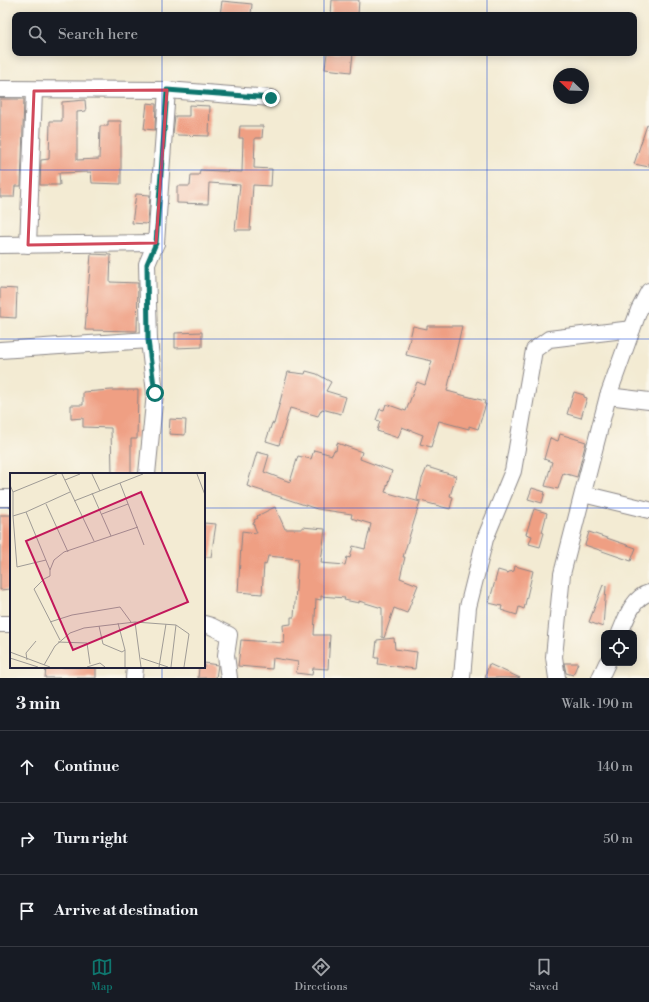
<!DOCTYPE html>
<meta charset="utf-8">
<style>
body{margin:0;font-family:"Libre Bodoni",serif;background:#20242c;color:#f1f3f6}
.controls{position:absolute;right:12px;bottom:12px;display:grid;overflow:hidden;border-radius:8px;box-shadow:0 2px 10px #0003}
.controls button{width:36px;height:36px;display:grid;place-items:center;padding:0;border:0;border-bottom:1px solid #363941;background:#171b24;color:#f1f3f6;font:20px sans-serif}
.compass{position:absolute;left:553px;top:68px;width:36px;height:36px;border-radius:50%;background:#171b24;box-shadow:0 2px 10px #0003;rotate:293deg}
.stop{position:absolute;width:12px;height:12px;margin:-9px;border:3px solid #0f766e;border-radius:50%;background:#fff}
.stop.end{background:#0f766e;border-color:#fff;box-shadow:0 1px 4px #0008}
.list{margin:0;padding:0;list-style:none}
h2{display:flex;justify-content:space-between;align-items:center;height:52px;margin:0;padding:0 16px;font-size:17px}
h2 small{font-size:13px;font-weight:400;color:#9ea1a6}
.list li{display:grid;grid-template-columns:26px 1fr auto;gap:12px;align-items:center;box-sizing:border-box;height:72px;padding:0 16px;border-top:1px solid #363941}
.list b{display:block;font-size:15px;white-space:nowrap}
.list em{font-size:13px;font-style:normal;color:#9ea1a6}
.icon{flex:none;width:22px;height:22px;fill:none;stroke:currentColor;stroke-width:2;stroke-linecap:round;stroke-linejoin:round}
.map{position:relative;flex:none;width:649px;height:678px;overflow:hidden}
.search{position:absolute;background:#171b24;box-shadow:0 2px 10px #0003;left:12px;right:12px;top:12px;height:44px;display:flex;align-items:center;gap:10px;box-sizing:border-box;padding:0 14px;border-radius:8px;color:#9ea1a6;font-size:15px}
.sheet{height:268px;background:#171b24}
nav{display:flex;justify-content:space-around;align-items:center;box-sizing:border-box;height:56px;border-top:1px solid #363941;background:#171b24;font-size:11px;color:#9ea1a6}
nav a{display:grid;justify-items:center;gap:2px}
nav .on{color:#0f766e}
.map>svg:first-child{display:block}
</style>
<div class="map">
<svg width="649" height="678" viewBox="0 0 649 678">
<rect width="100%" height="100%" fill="#fbf7ec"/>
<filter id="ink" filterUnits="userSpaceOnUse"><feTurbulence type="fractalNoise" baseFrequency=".025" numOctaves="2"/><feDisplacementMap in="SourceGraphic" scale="8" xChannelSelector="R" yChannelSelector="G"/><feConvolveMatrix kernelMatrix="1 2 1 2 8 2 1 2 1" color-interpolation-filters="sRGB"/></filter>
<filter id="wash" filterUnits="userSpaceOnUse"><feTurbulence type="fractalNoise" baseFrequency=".012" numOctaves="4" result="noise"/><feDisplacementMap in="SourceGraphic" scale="16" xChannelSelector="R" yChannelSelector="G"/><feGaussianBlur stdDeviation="0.9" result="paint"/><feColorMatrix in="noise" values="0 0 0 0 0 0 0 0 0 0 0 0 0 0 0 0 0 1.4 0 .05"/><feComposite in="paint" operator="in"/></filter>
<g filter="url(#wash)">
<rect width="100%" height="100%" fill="#f3ebd3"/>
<g id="blocks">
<g fill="#ef9f83">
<path d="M332,0H359L358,15H331Z"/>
<path d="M222,1L252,4L251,15H220Z"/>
<path d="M327,53H353L351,72L325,69Z"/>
<path d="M0,99H24L21,186H15L14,197H0Z"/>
<path d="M85,100L86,111L77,112V160L99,159L100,126H108V121H121V184L92,183L91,172L59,173L60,185H40L41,160L49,159L50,121H62V102Z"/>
<path d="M147,103L156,104L155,130L144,129Z"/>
<path d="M189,105L210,106L209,136L178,135L173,133L175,116H189Z"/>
<path d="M647,125L649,126V167L634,164Z"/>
<path d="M240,126H263L262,138H255L254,168L272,169L271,186L253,185L250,230H235L240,185L209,183L208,204L177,203V186H190L191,175H199L200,170L242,172L243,138H239Z"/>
<path d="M136,194L150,195L148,222L146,224L132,223Z"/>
<path d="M91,254L111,255L110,282L138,283L137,331L85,330Z"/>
<path d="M0,288L17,289L16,318L0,317Z"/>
<path d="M413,326L427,329V326H462L447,391L485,401L484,404H486L478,429L469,426V429L439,421L431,447L420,444L423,435L402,427L398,438L377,431L380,421L376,420L380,409L384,410L386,404L406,411L417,382L425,385L432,361L406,355Z"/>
<path d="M202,332V347L175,348V333Z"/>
<path d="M306,371L317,374L331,382L326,391L346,397L341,414L322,409L318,416L290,408L279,445L266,441L272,423L274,424L288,372L305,374Z"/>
<path d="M112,390H138L137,439H131V474H112L111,428L83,427V418L71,419V405H83V392Z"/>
<path d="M574,392L584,395V397L587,398L581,418L567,414Z"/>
<path d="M170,419L186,420L185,435L169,434Z"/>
<path d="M560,434L586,442L577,477L563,473L558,489L545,486L552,462L544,459L550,438L558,441Z"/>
<path d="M337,443L362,452L360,459L392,471L385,492L420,502L403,557H405L400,578L418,585L407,613L394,608L384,638L382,637V608L359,601V603L344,600L345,598L321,596V600L316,599L314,635H330L328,669L313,668L312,675L296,673L298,662L273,658L272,669L238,666L241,640L284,643L283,625L291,624V617H294L298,559L268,556L266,565L264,564L262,594L238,592L242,531L257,533L253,523L255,522L254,520L258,518L257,516L275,507L285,529H302V527L325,529L321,563L345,565L347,557L350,558L353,546L365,549L371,524L351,518L352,514L317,509L247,486L257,452L269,455L264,472L290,482L298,456L311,459L314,450L332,455L334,450L336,451Z"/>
<path d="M427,467L456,476L450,496L453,497L450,509L417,500L422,479Z"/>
<path d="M532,488L545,492L542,503L528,499Z"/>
<path d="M534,509L547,513L542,532L544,533L540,547L529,544L532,536L526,534Z"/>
<path d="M0,515H11V589L0,590Z"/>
<path d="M204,523L216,524L211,557H204Z"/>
<path d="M589,532L636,548L631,561L585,545Z"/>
<path d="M515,566L533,571L524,609L519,607L517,615L501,610L502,606L489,603L498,570L508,573L509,572L514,571Z"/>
<path d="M603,585L606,586L603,627L589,622Z"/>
<path d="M394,638L395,649L417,652L415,669L378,664L379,658H375L377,640Z"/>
<path d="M204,663L218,665L216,678H198L199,667H204Z"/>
<path d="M564,663H578L573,675L566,673Z"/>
<path d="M489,664L520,678H485Z"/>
<path d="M46,667H96V678H45Z"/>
</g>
</g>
</g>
<g filter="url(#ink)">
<use href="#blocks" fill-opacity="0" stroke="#8a8687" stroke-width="1"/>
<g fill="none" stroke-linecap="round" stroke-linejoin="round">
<g stroke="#8a8687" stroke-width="18">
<g id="minor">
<path d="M0,89L167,90L271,98"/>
<path d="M0,245L156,243"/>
<path d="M28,245L34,91"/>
<path d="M0,350L149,340"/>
<path d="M608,396L649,401"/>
<path d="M147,474L155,393L149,340L147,264L156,243L167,90"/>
<path d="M583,494L649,510"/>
<path d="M0,498H11"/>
<path d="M0,624H11"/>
<path d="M204,624L211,626L229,635L226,655L229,678"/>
<path d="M620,633C626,619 633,597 649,593"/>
<path d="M134,678L135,667"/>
<path d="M462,678L468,607L485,539L513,471L534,350L549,339L632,329"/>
<path d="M557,678L554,657L562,574L608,396L639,310L649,291"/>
<path d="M600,678L607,663"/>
</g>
</g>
<use href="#minor" stroke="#fff" stroke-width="16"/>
</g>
</g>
<g fill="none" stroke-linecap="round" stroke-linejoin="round" filter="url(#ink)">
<path stroke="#0f766e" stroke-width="5" d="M155,393L148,340L147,264L156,243L167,90L271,98"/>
</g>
<path fill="none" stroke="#d1495b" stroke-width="3" stroke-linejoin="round" d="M167,90L156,243L28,245L34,91Z"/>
<path fill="none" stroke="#1d4ed8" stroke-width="1" stroke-opacity="0.55" d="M162,0V15M324,0V15M487,0V15M162,53V474M324,53V678M487,53V678M0,170H649M0,339H649M0,508H11M204,508H649M162,667V678"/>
<g transform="translate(10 473)">
<rect width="195" height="195" fill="#f3ebd3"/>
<path fill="none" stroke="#9f9b96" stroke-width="1" d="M52,1L84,68M82,1L90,18M187,1L195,22M55,7L70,1M110,10L134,72M0,12L3,19V43L16,39L40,97V103L34,106L24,116L50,167M3,19L47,1M82,20L101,63M64,28L133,1M36,31L58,79M16,39L60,19M92,41L118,31M3,43L7,94L36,87M40,97L44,87L54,79L128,54M40,149L62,142L110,134L121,149M125,149L131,194M108,150L115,177V194M166,152L179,161L174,194M89,153L93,171L112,179L115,177M48,169L77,170L80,191M0,179L40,194M0,185L28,194M131,185L158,194M17,187L16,180L26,168M34,192L45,173L60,160L74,155L125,149L166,152L161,194M77,194L90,190L95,194M149,194L156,151"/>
<path fill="#c2185b" fill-opacity="0.15" stroke="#c2185b" stroke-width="2" d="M131,19L178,129L63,177L16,68Z"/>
<rect width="195" height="195" fill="none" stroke="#22223b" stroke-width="2"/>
</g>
</svg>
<div class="controls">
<button><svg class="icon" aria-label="locate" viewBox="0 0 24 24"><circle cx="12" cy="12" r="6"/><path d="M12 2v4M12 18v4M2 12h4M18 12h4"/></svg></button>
</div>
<svg class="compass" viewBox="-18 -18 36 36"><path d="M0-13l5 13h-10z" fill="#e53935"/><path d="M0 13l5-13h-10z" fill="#9ea1a6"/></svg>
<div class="stop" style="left:155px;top:393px"></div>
<div class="stop end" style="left:271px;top:98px"></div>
<div class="search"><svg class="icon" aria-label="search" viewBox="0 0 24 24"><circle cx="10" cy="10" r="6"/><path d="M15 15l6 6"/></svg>Search here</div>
</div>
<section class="sheet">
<h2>3 min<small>Walk · 190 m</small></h2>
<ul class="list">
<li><svg class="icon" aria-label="ahead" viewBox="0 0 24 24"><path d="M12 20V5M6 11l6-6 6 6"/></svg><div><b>Continue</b></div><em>140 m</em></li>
<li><svg class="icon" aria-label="right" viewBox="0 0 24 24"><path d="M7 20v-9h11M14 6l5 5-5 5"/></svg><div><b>Turn right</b></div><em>50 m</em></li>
<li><svg class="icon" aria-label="arrive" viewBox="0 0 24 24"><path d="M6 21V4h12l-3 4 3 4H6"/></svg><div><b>Arrive at destination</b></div></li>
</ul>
</section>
<nav>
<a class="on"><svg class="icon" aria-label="map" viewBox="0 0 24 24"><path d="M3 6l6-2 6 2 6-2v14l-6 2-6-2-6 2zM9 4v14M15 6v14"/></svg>Map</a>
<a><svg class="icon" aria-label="directions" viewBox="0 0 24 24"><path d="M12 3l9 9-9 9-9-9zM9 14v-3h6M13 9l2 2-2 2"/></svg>Directions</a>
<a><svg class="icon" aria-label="saved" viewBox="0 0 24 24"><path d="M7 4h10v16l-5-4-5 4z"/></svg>Saved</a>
</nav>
